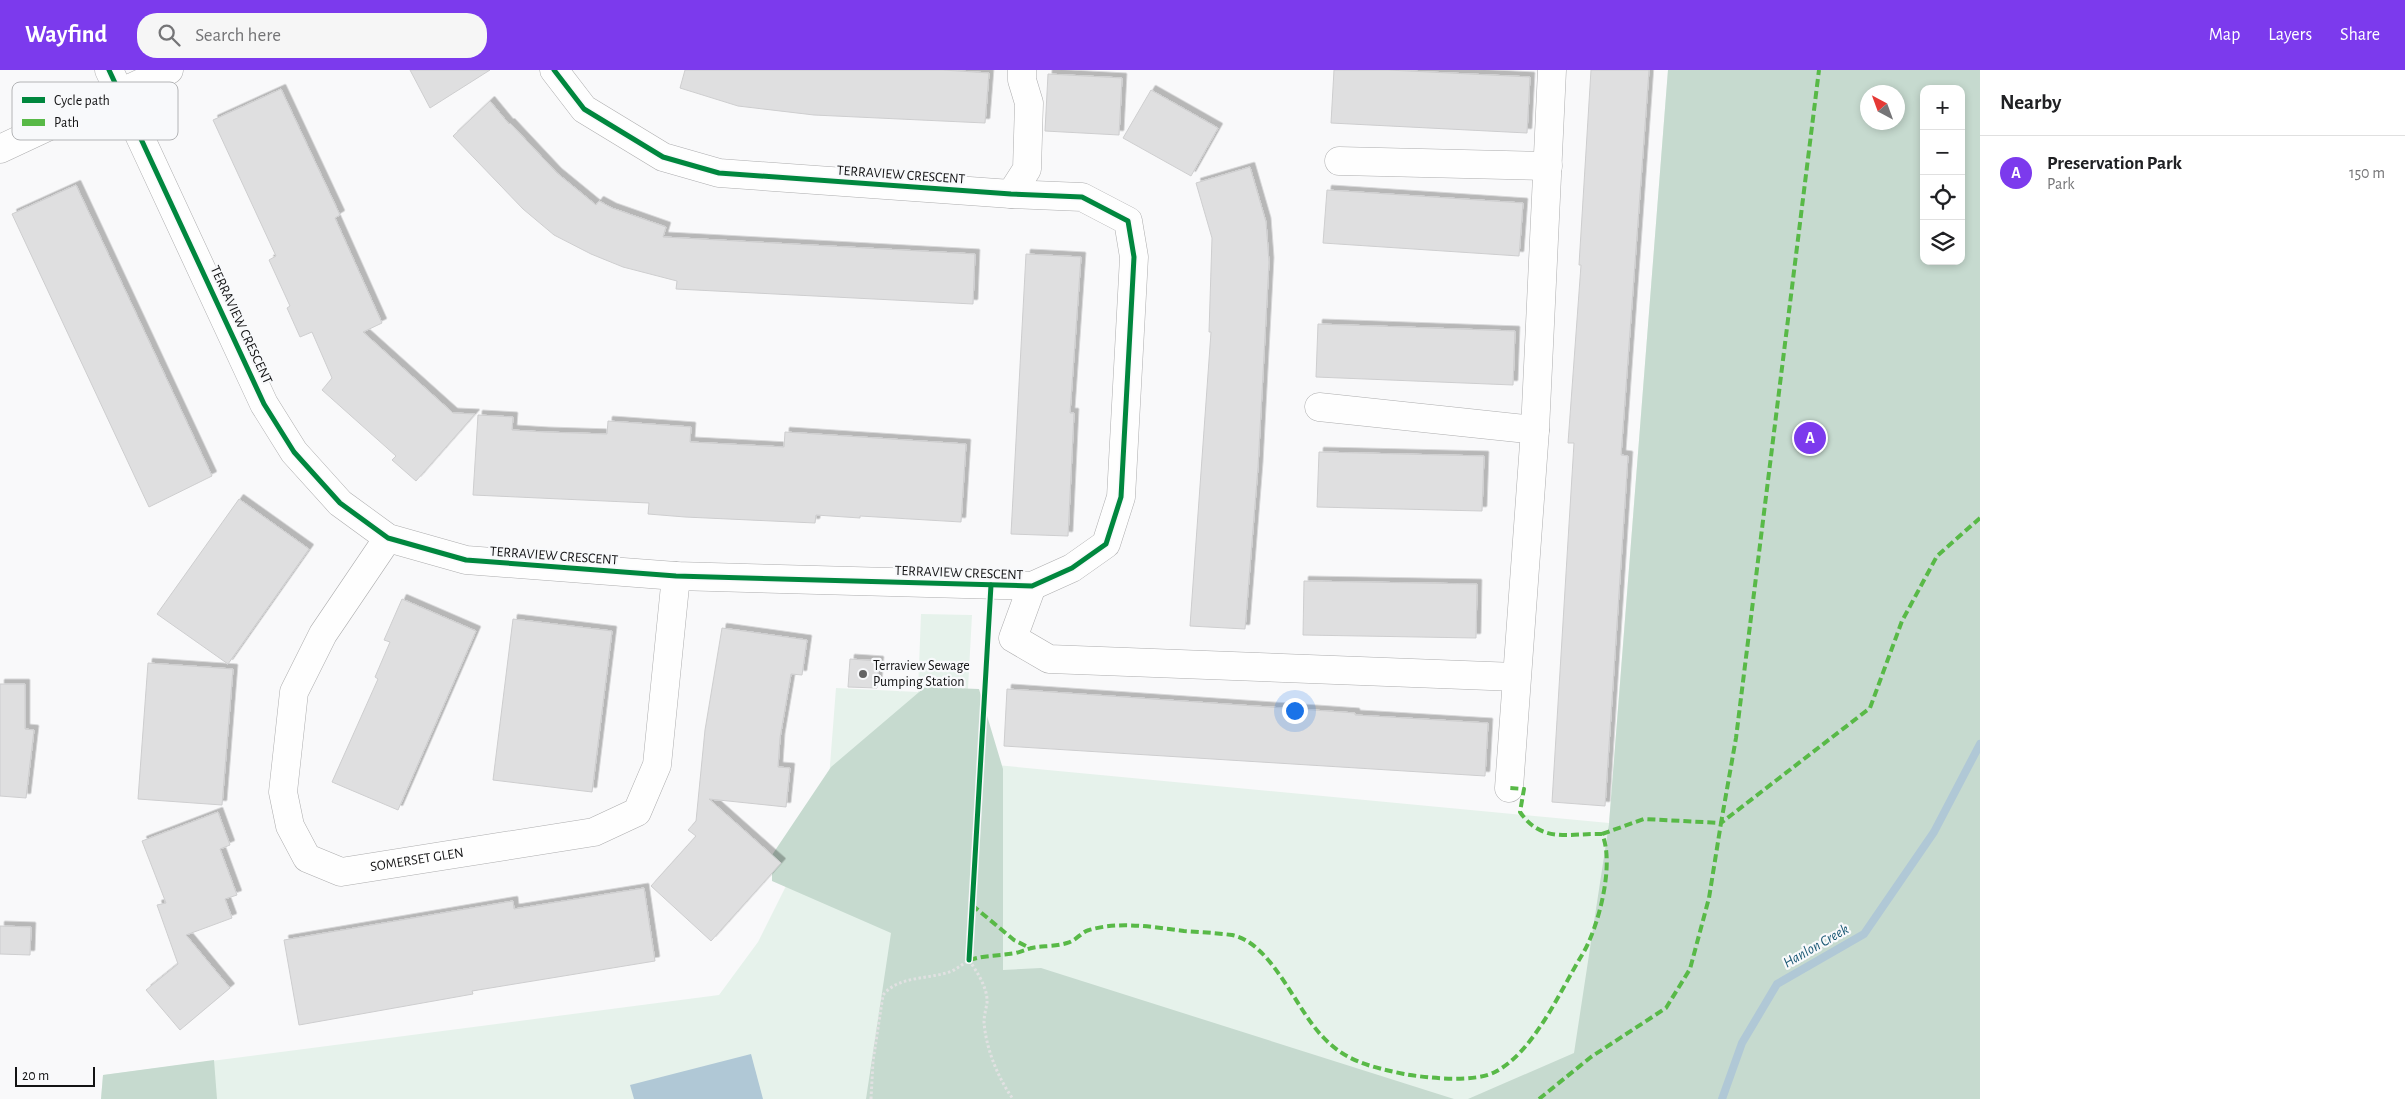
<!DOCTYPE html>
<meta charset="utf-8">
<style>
body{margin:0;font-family:"Alegreya Sans",sans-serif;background:#f6f6f6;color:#202124}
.controls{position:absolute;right:15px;top:15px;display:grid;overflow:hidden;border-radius:10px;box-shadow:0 2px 8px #0003}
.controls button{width:45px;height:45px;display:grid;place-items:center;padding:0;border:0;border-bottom:1px solid #e0e0e0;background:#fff;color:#202124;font:25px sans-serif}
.compass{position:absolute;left:1860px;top:15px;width:45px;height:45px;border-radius:50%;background:#fff;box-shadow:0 2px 8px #0003;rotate:319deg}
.scale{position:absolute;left:15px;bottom:12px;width:80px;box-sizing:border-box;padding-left:5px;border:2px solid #131314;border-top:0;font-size:14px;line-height:18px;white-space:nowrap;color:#131314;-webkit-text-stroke:4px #f8f9fb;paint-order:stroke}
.you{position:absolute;left:1294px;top:640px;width:18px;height:18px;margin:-12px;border:4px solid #fff;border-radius:50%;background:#1a73e8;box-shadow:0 0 0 8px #1a73e833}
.badge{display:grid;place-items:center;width:32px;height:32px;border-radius:50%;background:#7c3aed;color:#fff;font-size:16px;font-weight:700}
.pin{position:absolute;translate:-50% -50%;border:2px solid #fff;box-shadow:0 1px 5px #0006}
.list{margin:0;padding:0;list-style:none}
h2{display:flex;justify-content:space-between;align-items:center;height:65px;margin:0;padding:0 20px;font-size:21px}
h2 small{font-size:16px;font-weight:400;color:#757577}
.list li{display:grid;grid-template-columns:32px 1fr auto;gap:15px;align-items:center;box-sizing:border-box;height:75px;padding:0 20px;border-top:1px solid #e0e0e0}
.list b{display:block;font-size:19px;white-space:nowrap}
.list p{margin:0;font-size:16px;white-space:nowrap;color:#757577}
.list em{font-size:16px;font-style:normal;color:#757577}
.icon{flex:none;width:28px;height:28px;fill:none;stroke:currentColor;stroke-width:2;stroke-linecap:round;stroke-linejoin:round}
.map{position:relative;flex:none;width:1980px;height:1029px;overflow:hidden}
header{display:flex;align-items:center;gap:30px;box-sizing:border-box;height:70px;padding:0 25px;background:#7c3aed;color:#fff}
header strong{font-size:24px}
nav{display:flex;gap:28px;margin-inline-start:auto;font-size:18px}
.search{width:350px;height:45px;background:#f6f6f6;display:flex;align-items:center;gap:12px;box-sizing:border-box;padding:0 18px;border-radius:20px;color:#757577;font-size:19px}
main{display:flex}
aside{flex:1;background:#fff}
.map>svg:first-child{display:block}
</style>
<header>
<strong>Wayfind</strong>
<div class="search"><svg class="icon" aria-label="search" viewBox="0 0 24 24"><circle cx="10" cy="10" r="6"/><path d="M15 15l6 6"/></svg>Search here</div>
<nav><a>Map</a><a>Layers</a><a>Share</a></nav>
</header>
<main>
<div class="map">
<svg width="1980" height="1029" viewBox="0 0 1980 1029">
<defs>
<filter id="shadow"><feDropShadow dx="4.5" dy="-4.5" stdDeviation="0" flood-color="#0004"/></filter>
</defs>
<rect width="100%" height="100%" fill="#f9f9fa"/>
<path fill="#e6f2eb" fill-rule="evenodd" d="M1668,0H1980V1029H101L103,1005L719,925L758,872L827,734L836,618L918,622L921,544L972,545L964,692L1609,753ZM1924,19H1961V191H1924ZM1868,22H1898V52H1868Z"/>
<g fill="#c6dacf" fill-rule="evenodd">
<path d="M1668,0H1980V1029H1468L1574,983L1609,754ZM1924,19H1961V191H1924ZM1868,22H1898V52H1868Z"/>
<path d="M925,617L979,619L1003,699V900L1041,898L1454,1029H866L891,863L772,811V785L831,697Z"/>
<path d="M214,990L217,1029H101L103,1005Z"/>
</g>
<path fill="#b0c8d6" d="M751,984L763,1029H634L630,1015Z"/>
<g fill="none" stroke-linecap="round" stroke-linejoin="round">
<path stroke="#b0c8d6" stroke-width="8" d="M1722,1029L1742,973L1777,914L1864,864L1934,762L1980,674"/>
</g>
<g fill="#dfdfe0" stroke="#cececf" filter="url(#shadow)">
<path d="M410,0H490L430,38Z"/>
<path d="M685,0H943L989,3L985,53L814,45L738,36L680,18Z"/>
<path d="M1334,0H1388L1530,7L1527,63L1331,53Z"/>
<path d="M1591,0H1649L1621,385L1628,386L1605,736L1552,732L1574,373H1568L1581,195H1579Z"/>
<path d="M1048,4L1122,8L1119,65L1045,61Z"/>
<path d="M281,19L340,145L335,148L382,253L363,262L453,343L475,344L416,411L392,390L396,386L322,320L332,308L312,262L300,267L287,238L290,236L269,190L276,186L213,50Z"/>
<path d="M1151,20L1218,58L1191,106L1123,68Z"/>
<path d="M490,31L509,54L510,53L557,103L596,135L599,131L612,138L666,157L663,167L975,184L973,234L676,219L677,211L623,197L591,184L554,165L523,139L453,66Z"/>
<path d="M1250,97L1266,152L1269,192L1258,397L1245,559L1190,556L1211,262H1209L1212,168L1196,113Z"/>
<path d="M76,115L212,406L149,437L12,144Z"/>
<path d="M1327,120L1523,133L1519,186L1323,173Z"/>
<path d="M1026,184L1081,187L1070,343H1074L1068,466L1011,464Z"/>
<path d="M1318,254L1515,261L1513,315L1316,307Z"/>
<path d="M478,345L513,347L512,360L544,362L607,364L608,351L691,357L690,372L784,377L785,362L966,374L961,452L860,446V448L816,445L815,453L685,447L648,444L649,433L473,425Z"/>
<path d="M1319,382L1484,386L1482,441L1317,437Z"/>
<path d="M239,429L309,479L228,594L157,544Z"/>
<path d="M1304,511L1477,514L1476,568L1303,565Z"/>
<path d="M402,529L476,561L398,740L332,712L378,609L375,607L390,572L384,570Z"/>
<path d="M513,549L612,561L592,722L493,710Z"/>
<path d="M722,558L807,570L802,605L791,604L780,668L778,697L790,698L786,737L709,729L781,793L711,871L651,816L696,766L688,760L696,751L705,660Z"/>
<path d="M850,589L879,591L877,618L848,617Z"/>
<path d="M148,593L233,599L222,735L138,729Z"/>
<path d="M0,614H25V659L34,660L26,728L0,726Z"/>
<path d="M1007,619L1327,641L1355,643V645L1488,653L1485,706L1004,676Z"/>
<path d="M218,742L230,775L220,779L237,825L225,829L232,848L186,865L230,918L180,960L146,920L178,894L157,835L166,833L142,771Z"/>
<path d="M644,818L655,891L472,921L473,924L299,955L284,870L513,831L514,839Z"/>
<path d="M0,856L31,857L30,885L0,884Z"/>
</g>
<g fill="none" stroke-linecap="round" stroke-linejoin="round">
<g stroke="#adadae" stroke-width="29">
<g id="minor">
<path d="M109,0L264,334L294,382L340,433L388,468L466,490L676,506L1032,516L1072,498L1106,474L1121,427L1134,187L1128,151L1082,127L1011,124L719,103L663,87L584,39L554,0"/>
<path d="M1339,91L1548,96"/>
<path d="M1011,124L1027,99L1029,33L1022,10V0"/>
<path d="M1319,337L1535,360"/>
<path id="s1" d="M388,468L323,564L294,622L283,722L290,756L307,788L341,802L594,762L637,742L657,695L676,506"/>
<path d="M1032,516L1013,568L1049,589L1516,607"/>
<path d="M1509,718L1535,360L1552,0"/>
</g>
</g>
<g stroke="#adadae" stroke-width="29">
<path id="major" d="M0,79L169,0"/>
</g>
<path stroke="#e1e1e2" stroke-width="3" stroke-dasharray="2.5 2.5" stroke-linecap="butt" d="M871,1029L873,991L883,925C899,905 929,910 952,901C958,898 963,894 969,890C977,902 988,918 987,933C986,939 984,946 984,952C986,979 998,1008 1013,1029"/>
<use href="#minor" stroke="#fefefe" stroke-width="28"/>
<use href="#major" stroke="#fefefe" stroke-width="28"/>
<g stroke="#58b947" stroke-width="4" stroke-dasharray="8 4" stroke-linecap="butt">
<path d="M1602,764L1644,749L1721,753L1736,668L1819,0"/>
<path d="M972,835L1014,870L1030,878"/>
<path d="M969,890C986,885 999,886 1016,883C1023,881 1029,878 1037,877C1046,876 1058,876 1067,873C1076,871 1081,862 1089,860C1120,851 1152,857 1184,861C1200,862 1216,863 1232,865C1272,873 1296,940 1323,967C1346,992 1372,997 1404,1004C1427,1008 1474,1013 1495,1002C1534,982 1560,921 1582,885C1599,857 1615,793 1602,764C1569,763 1542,774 1520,742L1524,719L1509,718"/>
<path d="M1539,1029L1591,987L1666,938L1690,899L1709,828L1721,753L1870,638L1902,551L1937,486L1980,448"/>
</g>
<g stroke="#f8f9fb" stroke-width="8">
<g id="cycleway">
<path d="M109,0L264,334L294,382L340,433L388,468L466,490L676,506L1032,516L1072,498L1106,474L1121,427L1134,187L1128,151L1082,127L1011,124L719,103L663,87L584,39L554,0"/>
<path d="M969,890L991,515"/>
</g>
</g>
<use href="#cycleway" stroke="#00873e" stroke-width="5"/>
</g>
<circle fill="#646464" stroke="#f8f9fb" stroke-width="2" cx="863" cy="604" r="5"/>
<g text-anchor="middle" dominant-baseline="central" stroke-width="4.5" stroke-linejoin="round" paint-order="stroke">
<g font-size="14" fill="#131314" stroke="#f8f9fb">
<text transform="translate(901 105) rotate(4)">TERRAVIEW CRESCENT</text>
<text transform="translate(241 255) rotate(65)">TERRAVIEW CRESCENT</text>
<text transform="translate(554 486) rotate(4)">TERRAVIEW CRESCENT</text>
<text transform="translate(959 503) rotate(2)">TERRAVIEW CRESCENT</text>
<text stroke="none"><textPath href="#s1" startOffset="466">SOMERSET GLEN</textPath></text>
</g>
<g font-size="14" fill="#131314" stroke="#f8f9fb" text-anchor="start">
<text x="873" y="596">Terraview Sewage<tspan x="873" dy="16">Pumping Station</tspan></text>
</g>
<g font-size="15" font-style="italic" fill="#1a5874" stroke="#f8f9fb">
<text transform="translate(1816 876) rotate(-30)">Hanlon Creek</text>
</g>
</g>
<rect x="12" y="12" width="166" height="58" rx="8" fill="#f8f9fb" stroke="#b3b4b6" stroke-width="1"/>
<rect x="22" y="27" width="23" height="6" fill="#00873e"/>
<rect x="22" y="49" width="23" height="7" fill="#58b947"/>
<g font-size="14" fill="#131314">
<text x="54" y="35">Cycle path</text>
<text x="54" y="57">Path</text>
</g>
</svg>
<div class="controls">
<button>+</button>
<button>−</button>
<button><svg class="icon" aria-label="locate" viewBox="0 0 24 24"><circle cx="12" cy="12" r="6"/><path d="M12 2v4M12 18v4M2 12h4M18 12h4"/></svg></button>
<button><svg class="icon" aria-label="layers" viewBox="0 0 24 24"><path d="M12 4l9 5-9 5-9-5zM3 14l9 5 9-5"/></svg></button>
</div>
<svg class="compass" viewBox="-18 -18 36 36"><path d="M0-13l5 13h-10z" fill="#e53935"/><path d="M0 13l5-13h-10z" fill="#757577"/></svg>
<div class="scale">20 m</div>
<div class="you"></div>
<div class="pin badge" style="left:1810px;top:368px">A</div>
</div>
<aside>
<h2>Nearby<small></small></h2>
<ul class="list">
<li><span class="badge">A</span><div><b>Preservation Park</b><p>Park</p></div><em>150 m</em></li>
</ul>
</aside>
</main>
